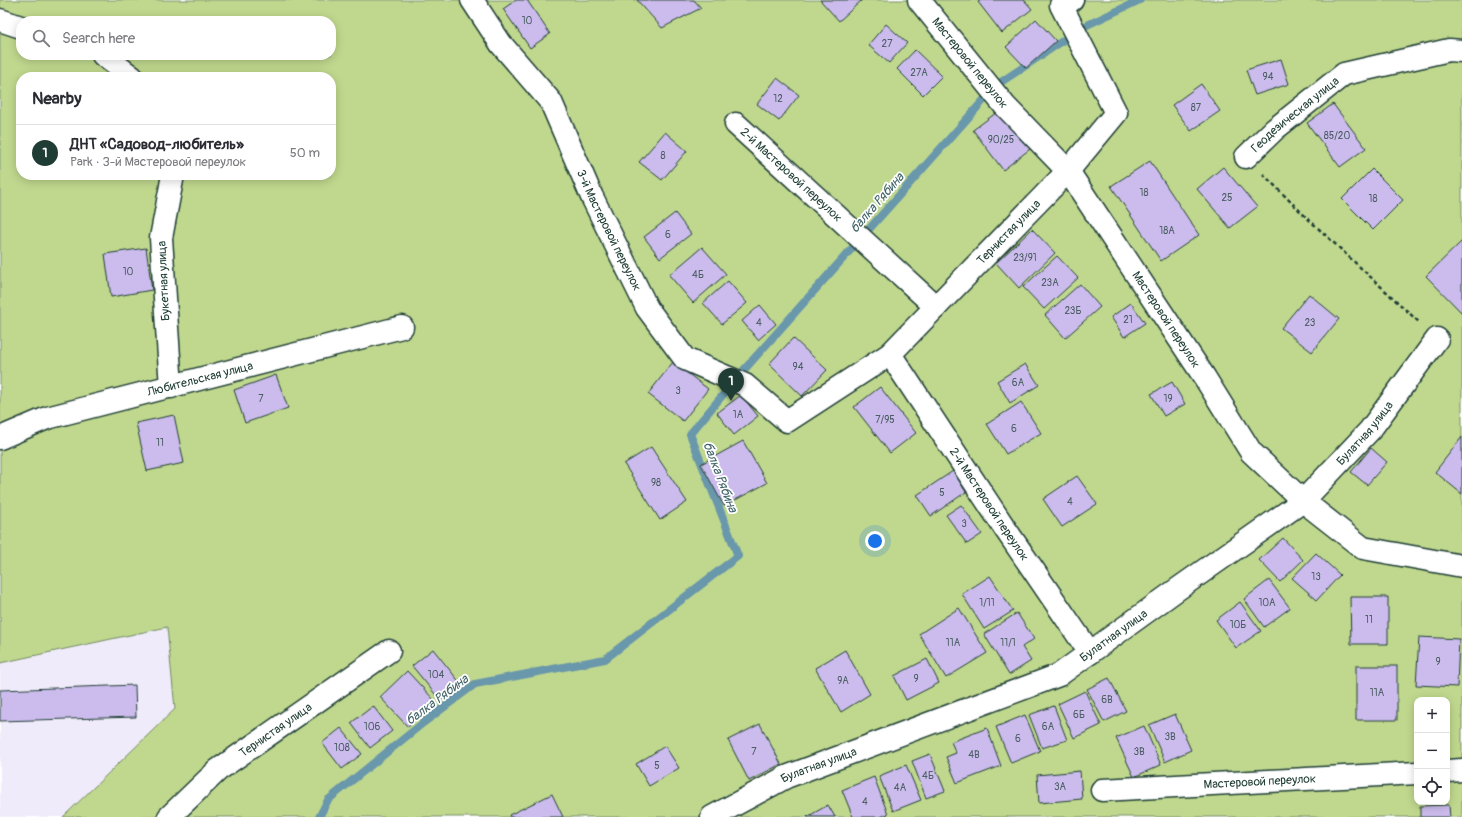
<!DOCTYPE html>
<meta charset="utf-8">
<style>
body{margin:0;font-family:Pangolin,sans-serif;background:#f7f7f7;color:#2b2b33}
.controls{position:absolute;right:12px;bottom:12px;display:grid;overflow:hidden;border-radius:8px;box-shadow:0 2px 10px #0003}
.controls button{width:36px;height:36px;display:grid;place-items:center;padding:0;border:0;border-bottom:1px solid #e1e1e2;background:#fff;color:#2b2b33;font:20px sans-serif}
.you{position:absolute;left:875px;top:541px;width:14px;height:14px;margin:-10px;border:3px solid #fff;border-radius:50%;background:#1a73e8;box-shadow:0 0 0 6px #1a73e833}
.badge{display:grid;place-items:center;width:26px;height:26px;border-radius:50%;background:#1f3d34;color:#fff;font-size:13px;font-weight:700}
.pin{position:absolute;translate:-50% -33px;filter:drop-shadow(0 1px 2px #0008)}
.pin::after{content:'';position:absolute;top:21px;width:14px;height:12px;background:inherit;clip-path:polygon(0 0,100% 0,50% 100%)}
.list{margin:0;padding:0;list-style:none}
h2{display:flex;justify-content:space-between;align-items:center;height:52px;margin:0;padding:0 16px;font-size:17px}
h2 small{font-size:13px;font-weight:400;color:#7c7c81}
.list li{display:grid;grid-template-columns:26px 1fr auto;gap:12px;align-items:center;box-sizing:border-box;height:56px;padding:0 16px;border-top:1px solid #e1e1e2}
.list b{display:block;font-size:15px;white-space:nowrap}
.list p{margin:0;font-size:13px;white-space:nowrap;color:#7c7c81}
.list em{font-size:13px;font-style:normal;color:#7c7c81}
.icon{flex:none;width:22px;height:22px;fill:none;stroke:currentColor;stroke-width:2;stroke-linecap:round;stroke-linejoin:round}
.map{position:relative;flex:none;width:1462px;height:817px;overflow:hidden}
.search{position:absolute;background:#fff;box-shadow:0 2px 10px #0003;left:16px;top:16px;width:320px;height:44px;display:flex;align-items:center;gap:10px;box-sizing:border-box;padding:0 14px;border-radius:16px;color:#7c7c81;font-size:15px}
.panel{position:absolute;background:#fff;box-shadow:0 2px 10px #0003;left:16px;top:72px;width:320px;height:108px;border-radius:16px}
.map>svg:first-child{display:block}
</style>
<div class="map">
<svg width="1462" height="817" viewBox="0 0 1462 817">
<rect width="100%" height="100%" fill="#fff"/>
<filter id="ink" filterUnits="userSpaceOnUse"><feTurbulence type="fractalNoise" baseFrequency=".025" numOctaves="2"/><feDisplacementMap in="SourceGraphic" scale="8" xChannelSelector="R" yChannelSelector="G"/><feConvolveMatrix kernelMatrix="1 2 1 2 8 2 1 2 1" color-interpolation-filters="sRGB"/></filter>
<g filter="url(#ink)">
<path fill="#f0ebfa" d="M167,627L175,709L63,817H0V663Z"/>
<path fill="#c0d88e" stroke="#708a61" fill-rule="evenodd" d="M0,0H1462V817H63L175,709L167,627L0,663ZM21,21H331V55H21ZM21,77H331V175H21ZM1417,700H1447V802H1417Z"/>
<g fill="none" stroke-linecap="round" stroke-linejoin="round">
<path stroke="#6997ab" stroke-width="8" d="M319,817L328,800L423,723L475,684L605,659L738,556L690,434L743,371L998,84L1085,26L1140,0"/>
</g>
<g fill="#ccbced" stroke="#1f3d34">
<path d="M516,0H527L550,34L530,48L503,9Z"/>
<path d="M637,0H694L701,8L662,28Z"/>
<path d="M820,0H862L839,21Z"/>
<path d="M981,0H1024L1032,9L1002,33L978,2Z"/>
<path d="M1036,19L1056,41L1026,68L1006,47Z"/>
<path d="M886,24L907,43L889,63L868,45Z"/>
<path d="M915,50L942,76L923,95L897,69Z"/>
<path d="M1281,59L1289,84L1255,95L1246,70Z"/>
<path d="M777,78L799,95L779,121L757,104Z"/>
<path d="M1201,84L1220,111L1191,131L1172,105Z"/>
<path d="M1333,104L1366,148L1340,167L1307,123Z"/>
<path d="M1000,110L1030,149L1003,170L973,130Z"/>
<path d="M665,132L687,151L662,180L639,162Z"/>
<path d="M1150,161L1199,235L1161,261L1111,186Z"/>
<path d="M1223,167L1257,207L1230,228L1197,189Z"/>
<path d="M1372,169L1403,200L1373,230L1342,199Z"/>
<path d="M675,213L691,234L660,258L644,237Z"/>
<path d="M1032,229L1055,253L1019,288L996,263Z"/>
<path d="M1462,241V313L1426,276Z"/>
<path d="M702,247L726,274L693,303L669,275Z"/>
<path d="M146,248L152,290L111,297L105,254Z"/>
<path d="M1057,256L1078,278L1044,309L1023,287Z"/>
<path d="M728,281L747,303L722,324L703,303Z"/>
<path d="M1080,284L1100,307L1065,338L1045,315Z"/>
<path d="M1309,294L1339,319L1312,352L1281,328Z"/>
<path d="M1131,303L1145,323L1124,337L1111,317Z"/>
<path d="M760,305L776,324L758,340L742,321Z"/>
<path d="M793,338L827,370L802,396L769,364Z"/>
<path d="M673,362L708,389L683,421L648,394Z"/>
<path d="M1025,364L1039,385L1010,403L997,381Z"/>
<path d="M276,375L288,408L245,423L234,390Z"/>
<path d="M1172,382L1185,404L1164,416L1151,394Z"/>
<path d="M880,387L916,433L890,453L854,407Z"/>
<path d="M741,395L758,416L734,435L717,413Z"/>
<path d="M1021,402L1041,433L1006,454L987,424Z"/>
<path d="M174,415L184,463L147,471L136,423Z"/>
<path d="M1462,437V494L1435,472Z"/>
<path d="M743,441L767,483L724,506L701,464Z"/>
<path d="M651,447L687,502L660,520L624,464Z"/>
<path d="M1371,448L1387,462L1367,485L1351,472Z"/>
<path d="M953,471L966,492L931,516L917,495Z"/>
<path d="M1077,476L1097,504L1062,527L1043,499Z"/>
<path d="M961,505L982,534L967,544L946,515Z"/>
<path d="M1283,538L1303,560L1280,582L1259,560Z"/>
<path d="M1316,553L1340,575L1317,600L1292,578Z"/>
<path d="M990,576L1013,611L984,629L962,594Z"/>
<path d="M1269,580L1290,608L1264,627L1244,599Z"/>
<path d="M1350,597H1388V644H1351Z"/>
<path d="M1240,602L1261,631L1236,648L1216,620Z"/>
<path d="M959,608L987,653L946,678L919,634Z"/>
<path d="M1017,613L1034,639L1022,647L1031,661L1009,675L984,634Z"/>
<path d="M1419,637L1459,639L1457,687L1416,685Z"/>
<path d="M433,649L461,684L440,700L412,666Z"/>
<path d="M845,650L870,694L841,712L815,668Z"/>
<path d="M927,659L939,683L906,700L894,676Z"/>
<rect x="1356" y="666" width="41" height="54"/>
<path d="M407,671L435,701L408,727L380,697Z"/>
<path d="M1109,678L1126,711L1104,722L1087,689Z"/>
<path d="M135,685L136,717L0,721V690Z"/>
<path d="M1085,691L1101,725L1074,738L1058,704Z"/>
<path d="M373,706L392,731L370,748L351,723Z"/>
<path d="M1054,706L1067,740L1042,748L1029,715Z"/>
<path d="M1175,714L1191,750L1165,762L1149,725Z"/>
<path d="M1025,715L1040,751L1011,763L996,727Z"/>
<path d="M760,724L781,764L749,781L728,740Z"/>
<path d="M1144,726L1161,765L1134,777L1116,738Z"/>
<path d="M341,728L362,754L342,769L322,743Z"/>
<path d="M987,728L1001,766L957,783L946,757L956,753L951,742Z"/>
<path d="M665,746L679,768L649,786L636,764Z"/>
<path d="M930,754L945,791L926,798L912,761Z"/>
<path d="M906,765L921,800L893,811L879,776Z"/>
<path d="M1080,771L1082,799L1039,803L1037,775Z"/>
<path d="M874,777L888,814L880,817H853L842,790Z"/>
<path d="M552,794L563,817H510L509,815Z"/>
<path d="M828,805L835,817H807Z"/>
<path d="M1449,805L1450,817H1420V806Z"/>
</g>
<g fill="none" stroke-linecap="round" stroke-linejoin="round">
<g stroke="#1f3d34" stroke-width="25">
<g id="minor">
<path id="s1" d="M472,0L501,44L551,102L592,197L647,308L685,359L745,385L787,421L890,354L1068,171L1116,113L1061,5L1072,0"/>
<path id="s2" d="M919,0L1005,106L1068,171L1205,378L1251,452L1303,501L1363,548L1462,566"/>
<path d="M0,20L21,27"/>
<path d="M103,55L132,77"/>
<path id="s3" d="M736,124L936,307"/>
<path id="s4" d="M1246,157L1275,129L1344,74L1449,50L1462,51"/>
<path id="s5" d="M890,354L1006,530L1090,653"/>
<path d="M171,387L161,238L173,175"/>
<path id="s6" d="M0,438L47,418L402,327"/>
<path d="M1447,771L1462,770"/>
<path id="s7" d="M1102,790L1417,773"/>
<path id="s8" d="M169,817L218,770L389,651"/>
<path id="s9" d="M712,817L786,777L1059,675L1175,591L1303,501L1370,430L1437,339"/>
</g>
</g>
<path stroke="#1f3d34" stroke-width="2.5" stroke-dasharray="4 3" stroke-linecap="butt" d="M1263,174L1305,216L1420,323"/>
<use href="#minor" stroke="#fff" stroke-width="22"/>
</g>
</g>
<g text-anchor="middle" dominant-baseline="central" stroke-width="3.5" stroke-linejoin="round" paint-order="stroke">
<g font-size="10" fill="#4a5d62">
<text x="527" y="21">10</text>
<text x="887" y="44">27</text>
<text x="919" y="73">27А</text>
<text x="1268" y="77">94</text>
<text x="778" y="99">12</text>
<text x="1196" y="108">87</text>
<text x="1337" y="136">85/20</text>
<text x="1001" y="140">90/25</text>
<text x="663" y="156">8</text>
<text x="1144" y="193">18</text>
<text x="1227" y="198">25</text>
<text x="1373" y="199">18</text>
<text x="1167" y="231">18А</text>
<text x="668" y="235">6</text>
<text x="1025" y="258">23/91</text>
<text x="128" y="272">10</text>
<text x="698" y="275">4Б</text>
<text x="1050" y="283">23А</text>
<text x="1073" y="311">23Б</text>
<text x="1128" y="320">21</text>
<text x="759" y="323">4</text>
<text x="1310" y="323">23</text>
<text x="798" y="367">94</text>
<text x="1018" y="383">6А</text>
<text x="678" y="391">3</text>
<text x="261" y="399">7</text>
<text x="1168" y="399">19</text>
<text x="738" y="415">1А</text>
<text x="885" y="420">7/95</text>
<text x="1014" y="429">6</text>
<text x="160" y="443">11</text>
<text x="656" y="483">98</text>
<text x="942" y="493">5</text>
<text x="1070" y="502">4</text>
<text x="964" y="524">3</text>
<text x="1316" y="577">13</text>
<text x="987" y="603">1/11</text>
<text x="1267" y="603">10А</text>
<text x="1369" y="620">11</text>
<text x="1238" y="625">10Б</text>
<text x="953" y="643">11А</text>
<text x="1008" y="643">11/1</text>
<text x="1438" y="662">9</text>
<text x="436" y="675">104</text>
<text x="916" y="679">9</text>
<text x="843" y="681">9А</text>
<text x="1377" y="693">11А</text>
<text x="1107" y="700">6В</text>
<text x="1079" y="715">6Б</text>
<text x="372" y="727">106</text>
<text x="1048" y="727">6А</text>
<text x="1170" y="737">3В</text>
<text x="1018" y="739">6</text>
<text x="342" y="748">108</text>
<text x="754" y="752">7</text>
<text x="1139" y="752">3В</text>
<text x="974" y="755">4В</text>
<text x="657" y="766">5</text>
<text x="928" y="776">4Б</text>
<text x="1060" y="787">3А</text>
<text x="900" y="788">4А</text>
<text x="865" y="802">4</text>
</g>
<g font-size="12" fill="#1f3d34" stroke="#fff">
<text stroke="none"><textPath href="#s2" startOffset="81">Мастеровой переулок</textPath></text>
<text stroke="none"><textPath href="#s4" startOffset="65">Геодезическая улица</textPath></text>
<text stroke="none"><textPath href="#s3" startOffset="75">2-й Мастеровой переулок</textPath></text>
<text stroke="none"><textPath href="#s1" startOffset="270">3-й Мастеровой переулок</textPath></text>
<text stroke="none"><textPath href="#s1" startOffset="834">Тернистая улица</textPath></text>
<text transform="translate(164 281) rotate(-93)">Букетная улица</text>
<text stroke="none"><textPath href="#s2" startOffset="405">Мастеровой переулок</textPath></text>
<text stroke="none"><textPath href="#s6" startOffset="209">Любительская улица</textPath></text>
<text stroke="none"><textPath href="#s9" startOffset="767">Булатная улица</textPath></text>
<text stroke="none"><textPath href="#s5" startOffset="180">2-й Мастеровой переулок</textPath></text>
<text stroke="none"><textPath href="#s9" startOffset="443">Булатная улица</textPath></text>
<text stroke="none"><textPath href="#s8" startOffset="138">Тернистая улица</textPath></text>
<text stroke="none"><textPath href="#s9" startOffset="119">Булатная улица</textPath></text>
<text stroke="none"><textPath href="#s7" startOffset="158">Мастеровой переулок</textPath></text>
</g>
<g font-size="13" font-style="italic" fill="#3e6266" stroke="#fff">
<text transform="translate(877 203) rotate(-49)">балка Рябина</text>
<text transform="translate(720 477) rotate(69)">балка Рябина</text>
<text transform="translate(437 700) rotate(-37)">балка Рябина</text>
</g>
</g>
</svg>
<div class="controls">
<button>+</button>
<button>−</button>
<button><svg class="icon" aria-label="locate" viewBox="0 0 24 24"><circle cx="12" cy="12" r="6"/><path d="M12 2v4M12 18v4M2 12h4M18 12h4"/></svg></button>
</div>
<div class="you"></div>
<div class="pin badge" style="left:731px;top:401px">1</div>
<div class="search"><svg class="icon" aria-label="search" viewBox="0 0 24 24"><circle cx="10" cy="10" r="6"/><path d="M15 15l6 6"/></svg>Search here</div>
<section class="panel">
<h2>Nearby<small></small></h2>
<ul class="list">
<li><span class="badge">1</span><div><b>ДНТ «Садовод-любитель»</b><p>Park · 3-й Мастеровой переулок</p></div><em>50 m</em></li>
</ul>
</section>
</div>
